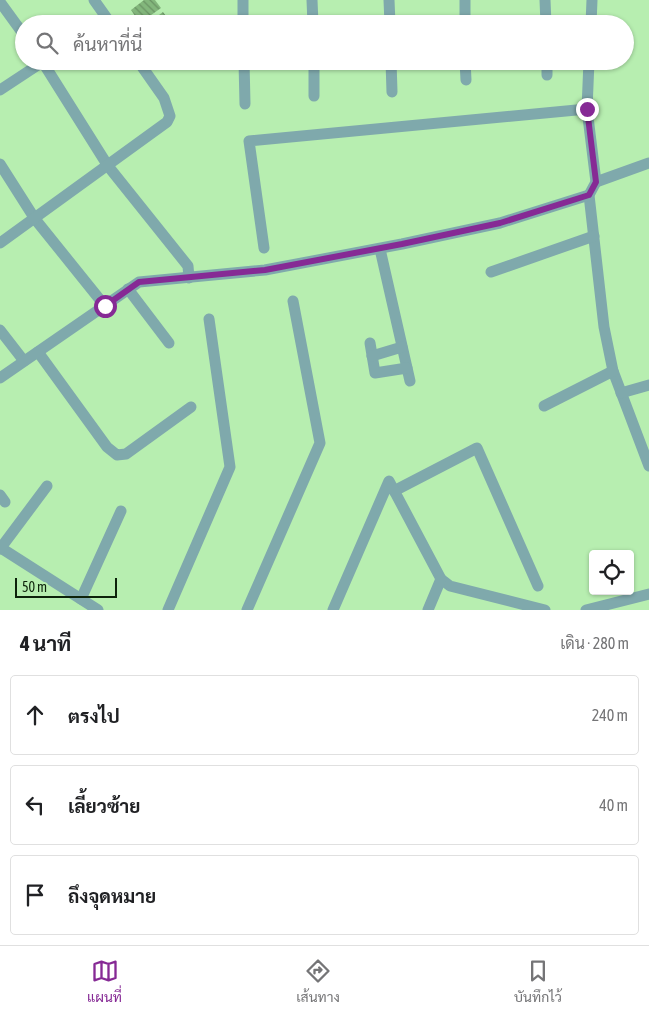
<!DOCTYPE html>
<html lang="th">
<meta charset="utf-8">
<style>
body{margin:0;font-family:"Asap Condensed",Sarabun,sans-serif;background:#f6f6f6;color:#202124}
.controls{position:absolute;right:15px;bottom:15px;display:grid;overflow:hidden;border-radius:5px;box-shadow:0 1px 4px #0004}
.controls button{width:45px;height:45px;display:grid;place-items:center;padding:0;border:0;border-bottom:1px solid #e0e0e0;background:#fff;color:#202124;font:25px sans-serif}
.scale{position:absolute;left:15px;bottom:12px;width:102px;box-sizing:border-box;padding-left:5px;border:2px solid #0d220a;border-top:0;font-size:14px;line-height:18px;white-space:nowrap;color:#0d220a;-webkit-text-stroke:4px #b7eeb0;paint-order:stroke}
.stop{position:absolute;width:15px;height:15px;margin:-11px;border:4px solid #862a95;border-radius:50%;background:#fff}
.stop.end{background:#862a95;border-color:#fff;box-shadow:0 1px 5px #0008}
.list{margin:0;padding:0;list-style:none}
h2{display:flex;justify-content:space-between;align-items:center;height:65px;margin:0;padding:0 20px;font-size:21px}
h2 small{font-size:16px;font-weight:400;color:#757577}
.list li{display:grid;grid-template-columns:32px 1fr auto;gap:15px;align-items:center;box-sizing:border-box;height:80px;margin:0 10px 10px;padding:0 10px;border:1px solid #e0e0e0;border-radius:5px}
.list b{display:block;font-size:19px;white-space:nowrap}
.list em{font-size:16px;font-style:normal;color:#757577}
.icon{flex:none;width:28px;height:28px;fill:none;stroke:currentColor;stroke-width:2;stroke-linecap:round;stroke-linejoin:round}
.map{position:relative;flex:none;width:649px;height:610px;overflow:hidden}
.search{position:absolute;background:#fff;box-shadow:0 1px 4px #0004;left:15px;right:15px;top:15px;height:55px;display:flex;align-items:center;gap:12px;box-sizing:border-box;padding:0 18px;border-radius:28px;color:#757577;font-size:19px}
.sheet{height:335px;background:#fff}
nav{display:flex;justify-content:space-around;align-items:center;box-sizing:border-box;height:70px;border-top:1px solid #e0e0e0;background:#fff;font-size:14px;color:#757577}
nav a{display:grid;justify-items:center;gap:2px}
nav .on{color:#862a95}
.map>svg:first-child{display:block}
</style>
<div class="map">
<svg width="649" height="610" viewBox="0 0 649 610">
<defs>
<pattern id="building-back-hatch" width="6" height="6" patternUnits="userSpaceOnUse" patternTransform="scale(1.25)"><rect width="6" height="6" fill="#83b77c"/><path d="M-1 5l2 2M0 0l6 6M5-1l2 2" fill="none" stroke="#6a9464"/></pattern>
</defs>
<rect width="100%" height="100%" fill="#b7eeb0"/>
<g fill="url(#building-back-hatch)">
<path d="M144,0H155L161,8L140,23L131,10Z"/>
<path d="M163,12L172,24H147Z"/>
</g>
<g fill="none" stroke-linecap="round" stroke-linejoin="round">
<g stroke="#7fa9ac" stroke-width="11">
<path d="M94,0L111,24"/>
<path d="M243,0V24"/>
<path d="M312,0L313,24"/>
<path d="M389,0L390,24"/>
<path d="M465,0V24"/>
<path d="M545,0L546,24"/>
<path d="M0,2L24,35"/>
<path d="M591,24L592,0"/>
<path d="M42,61L108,166L188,266L189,278"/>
<path d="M244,61L245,104"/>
<path d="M314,61V96"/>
<path d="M391,61L392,92"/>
<path d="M465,61L466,80"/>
<path d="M547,61V75"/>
<path d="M589,61L587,109L596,182L589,195L604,327L613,371L649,466"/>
<path d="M0,90L44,61"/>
<path d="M0,164L35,219L105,306"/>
<path d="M596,182L649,163"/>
<path d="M0,243L167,122L170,116L164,98L138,61"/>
<path d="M264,248L249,141L587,109"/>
<path d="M380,249L410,381"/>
<path d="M491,272L594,236"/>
<path d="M128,289L169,343"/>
<path d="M0,330L24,361"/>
<path d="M370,343L375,373L407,368"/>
<path d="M38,352L107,447L117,455L126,454L191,407"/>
<path d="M372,356L402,347"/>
<path d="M0,378L139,282L265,270L402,244L500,223L589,195"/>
<path d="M621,393L649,385"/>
<path d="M544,406L613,371"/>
<path d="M394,491L477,448L538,586"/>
<path d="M0,495L5,502"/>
<path d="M1,548L98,610"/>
<path d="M0,549L47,486"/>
<path d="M81,599L121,511"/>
<path d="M168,610L230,467L209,319"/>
<path d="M247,610L320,443L293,301"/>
<path d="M333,610L389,481L441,579L450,586L545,610"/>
<path d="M428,610L441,579"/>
<path d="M586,610L649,594"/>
</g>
</g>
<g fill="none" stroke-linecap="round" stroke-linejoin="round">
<path stroke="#862a95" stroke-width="6" d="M105,306L139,282L265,270L402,244L500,223L589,195L596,182L587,109"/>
</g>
</svg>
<div class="controls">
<button><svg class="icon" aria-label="locate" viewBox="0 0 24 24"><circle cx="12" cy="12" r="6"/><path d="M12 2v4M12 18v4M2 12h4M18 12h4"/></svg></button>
</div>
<div class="scale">50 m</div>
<div class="stop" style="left:105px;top:306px"></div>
<div class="stop end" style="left:587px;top:109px"></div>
<div class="search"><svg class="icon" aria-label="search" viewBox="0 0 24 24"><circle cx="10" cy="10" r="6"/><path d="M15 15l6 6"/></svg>ค้นหาที่นี่</div>
</div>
<section class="sheet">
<h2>4 นาที<small>เดิน · 280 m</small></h2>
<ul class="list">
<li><svg class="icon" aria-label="ahead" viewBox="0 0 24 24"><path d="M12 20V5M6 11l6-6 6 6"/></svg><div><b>ตรงไป</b></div><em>240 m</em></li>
<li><svg class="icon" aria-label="left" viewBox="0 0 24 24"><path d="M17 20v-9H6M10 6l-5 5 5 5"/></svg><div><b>เลี้ยวซ้าย</b></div><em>40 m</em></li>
<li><svg class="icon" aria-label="arrive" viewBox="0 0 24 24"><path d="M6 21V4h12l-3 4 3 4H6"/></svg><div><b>ถึงจุดหมาย</b></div></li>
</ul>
</section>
<nav>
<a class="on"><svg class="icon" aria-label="map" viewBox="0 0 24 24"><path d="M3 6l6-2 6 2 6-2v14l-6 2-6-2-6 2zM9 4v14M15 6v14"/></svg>แผนที่</a>
<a><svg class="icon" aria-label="directions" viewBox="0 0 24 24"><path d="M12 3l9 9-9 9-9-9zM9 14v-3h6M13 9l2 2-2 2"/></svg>เส้นทาง</a>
<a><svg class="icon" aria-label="saved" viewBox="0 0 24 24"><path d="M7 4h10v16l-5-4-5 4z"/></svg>บันทึกไว้</a>
</nav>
